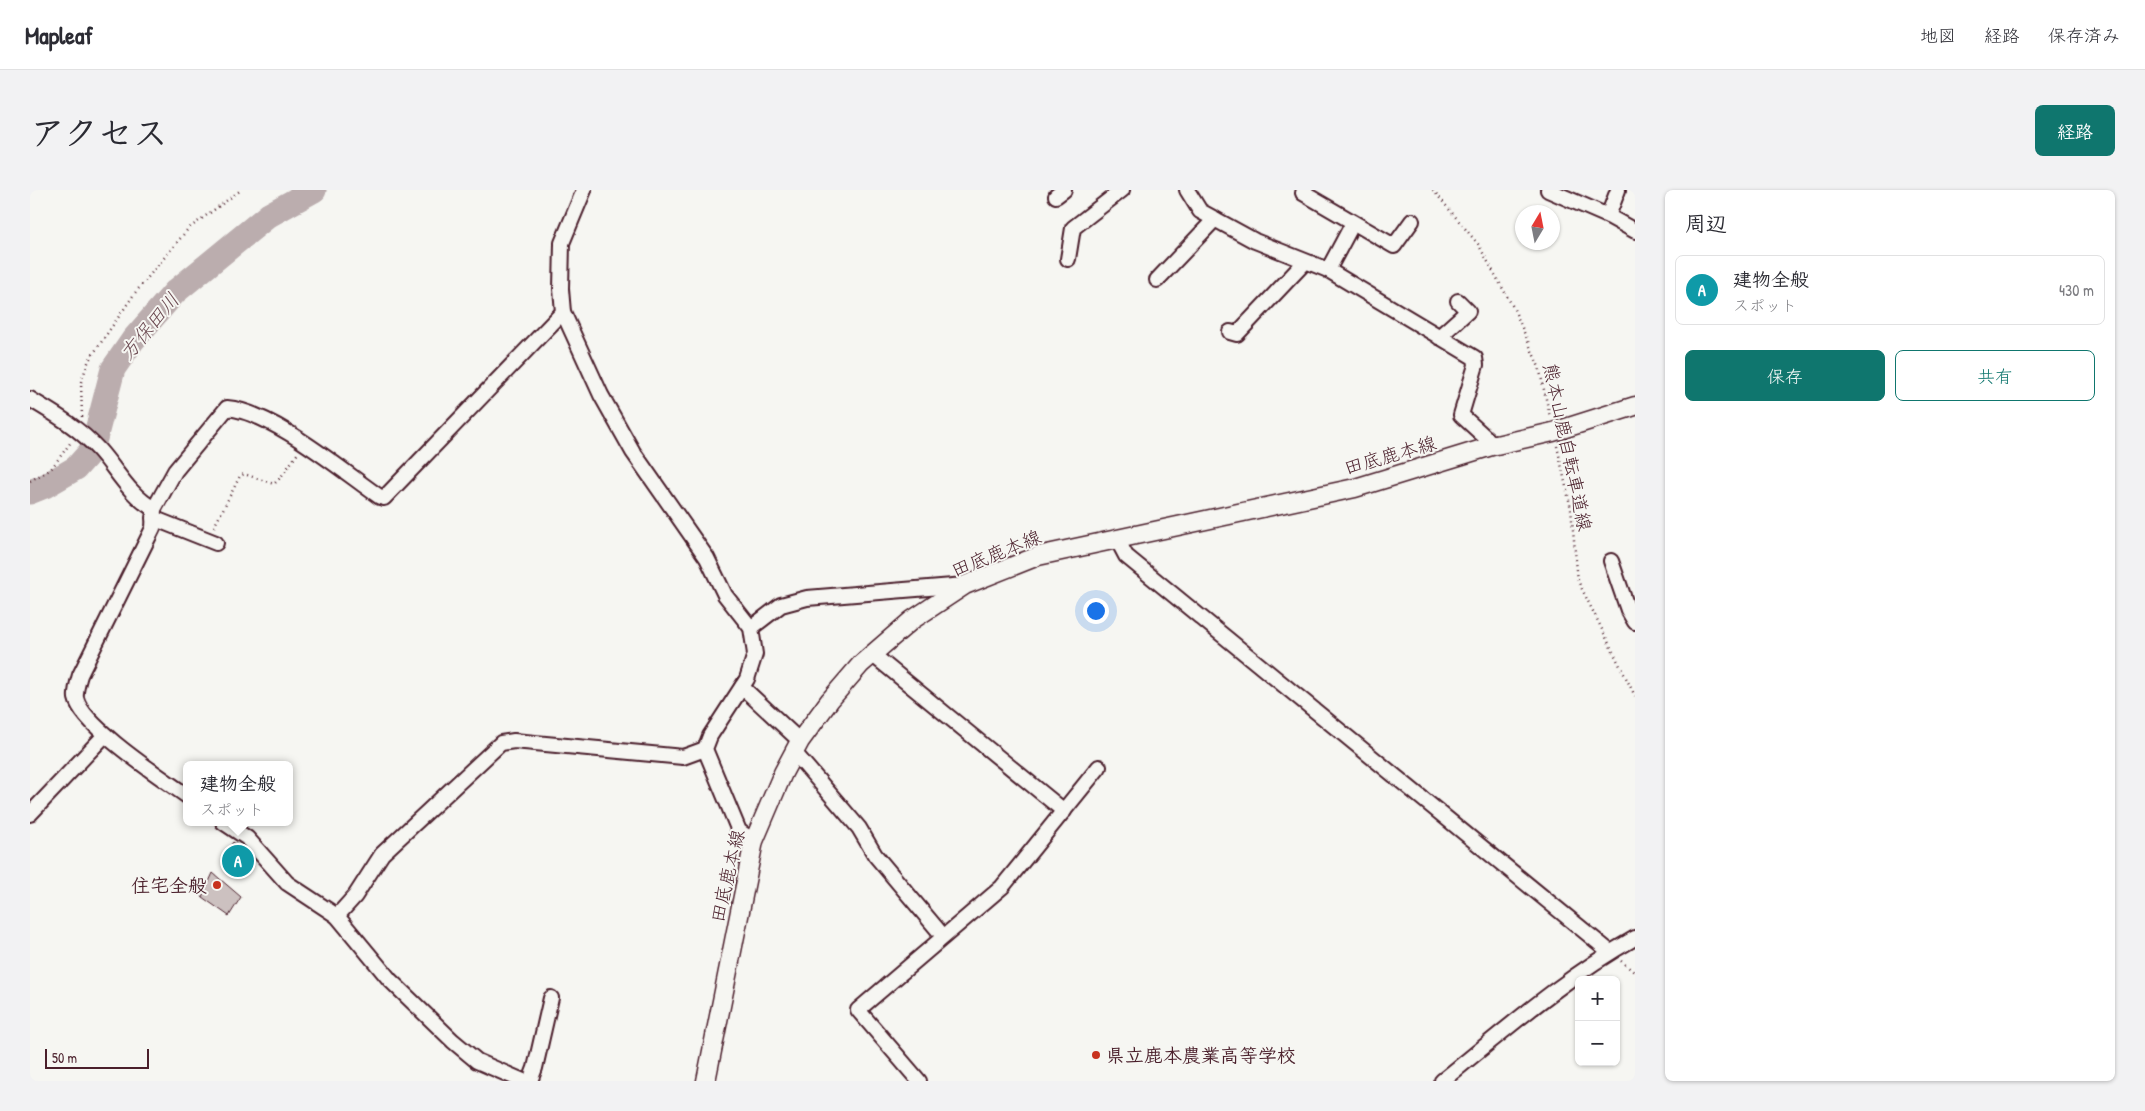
<!DOCTYPE html>
<html lang="ja">
<meta charset="utf-8">
<style>
body{margin:0;font-family:"Patrick Hand","Klee One",sans-serif;background:#f2f2f3;color:#2b2b33}
.controls{position:absolute;right:15px;bottom:15px;display:grid;overflow:hidden;border-radius:8px;box-shadow:0 1px 4px #0004}
.controls button{width:45px;height:45px;display:grid;place-items:center;padding:0;border:0;border-bottom:1px solid #e1e1e2;background:#fff;color:#2b2b33;font:25px sans-serif}
.compass{position:absolute;left:1485px;top:15px;width:45px;height:45px;border-radius:50%;background:#fff;box-shadow:0 1px 4px #0004;rotate:10deg}
.scale{position:absolute;left:15px;bottom:12px;width:104px;box-sizing:border-box;padding-left:5px;border:2px solid #4a1f2b;border-top:0;font-size:14px;line-height:18px;white-space:nowrap;color:#4a1f2b;-webkit-text-stroke:4px #f6f6f2;paint-order:stroke}
.you{position:absolute;left:1065px;top:420px;width:18px;height:18px;margin:-12px;border:4px solid #fff;border-radius:50%;background:#1a73e8;box-shadow:0 0 0 8px #1a73e833}
.badge{display:grid;place-items:center;width:32px;height:32px;border-radius:50%;background:#0f766e;color:#fff;font-size:16px;font-weight:700}
.pin{position:absolute;translate:-50% -50%;border:2px solid #fff;box-shadow:0 1px 5px #0006}
.popup{position:absolute;left:153px;top:571px;width:110px;height:65px;box-sizing:border-box;display:grid;place-content:center;border-radius:8px;background:#fff;filter:drop-shadow(0 1px 4px #0005);font-size:16px;white-space:nowrap;color:#7c7c81}
.popup b{font-size:19px;color:#2b2b33}
.popup::after{content:'';position:absolute;left:50%;top:100%;margin-left:-10px;border:10px solid transparent;border-top-color:#fff}
.list{margin:0;padding:0;list-style:none}
h2{display:flex;justify-content:space-between;align-items:center;height:65px;margin:0;padding:0 20px;font-size:21px}
h2 small{font-size:16px;font-weight:400;color:#7c7c81}
.list li{display:grid;grid-template-columns:32px 1fr auto;gap:15px;align-items:center;box-sizing:border-box;height:70px;margin:0 10px 10px;padding:0 10px;border:1px solid #e1e1e2;border-radius:8px}
.list b{display:block;font-size:19px;white-space:nowrap}
.list p{margin:0;font-size:16px;white-space:nowrap;color:#7c7c81}
.list em{font-size:16px;font-style:normal;color:#7c7c81}
.actions{display:flex;gap:10px;padding:15px 20px}
.actions a{flex:1;padding:11px 0;border:1px solid #0f766e;border-radius:8px;text-align:center;font-size:18px;color:#0f766e}
.actions .main{background:#0f766e;color:#fff}
.map{position:relative;flex:none;width:1605px;height:891px;overflow:hidden;border-radius:8px}
header{display:flex;align-items:center;gap:30px;box-sizing:border-box;height:70px;padding:0 25px;background:#fff;border-bottom:1px solid #e1e1e2}
header strong{font-size:24px}
nav{display:flex;gap:28px;margin-inline-start:auto;font-size:18px}
.intro{display:flex;align-items:center;justify-content:space-between;box-sizing:border-box;height:120px;padding:0 30px}
h1{margin:0;font-size:35px}
.button{padding:12px 22px;border-radius:8px;background:#0f766e;color:#fff;font-size:18px;font-weight:700}
main{display:flex;gap:30px;padding:0 30px}
aside{flex:1;background:#fff;border-radius:8px;box-shadow:0 1px 4px #0004}
.map>svg:first-child{display:block}
</style>
<header>
<strong>Mapleaf</strong>
<nav><a>地図</a><a>経路</a><a>保存済み</a></nav>
</header>
<div class="intro"><h1>アクセス</h1><a class="button">経路</a></div>
<main>
<div class="map">
<svg width="1605" height="891" viewBox="0 0 1605 891">
<rect width="100%" height="100%" fill="#f6f6f2"/>
<filter id="ink" filterUnits="userSpaceOnUse"><feTurbulence type="fractalNoise" baseFrequency=".02" numOctaves="2"/><feDisplacementMap in="SourceGraphic" scale="10" xChannelSelector="R" yChannelSelector="G"/><feConvolveMatrix kernelMatrix="1 2 1 2 8 2 1 2 1" color-interpolation-filters="sRGB"/></filter>
<g filter="url(#ink)">
<g fill="none" stroke-linecap="round" stroke-linejoin="round">
<path stroke="#bbadae" stroke-width="25" d="M0,302L15,296L46,278L62,260L83,179L103,150L145,102L239,25L284,0"/>
</g>
<g fill="#ccc1c0" stroke="#4a1f2b">
<path d="M203,652L218,664L211,678L195,665Z"/>
<path d="M183,683L211,707L199,726L172,707Z"/>
</g>
<g fill="none" stroke-linecap="round" stroke-linejoin="round">
<g stroke="#4a1f2b" stroke-width="18">
<g id="minor">
<path d="M554,0L532,53L531,99L533,122L571,205L603,262L677,368L695,405L721,438L725,464L717,489L680,546L675,559L709,641L724,651"/>
<path d="M1157,0L1170,21L1225,51L1298,80L1445,168L1446,175L1431,225L1465,256"/>
<path d="M1275,0L1273,3L1364,56L1382,31"/>
<path d="M1518,0L1578,26L1605,41"/>
<path d="M1026,6L1034,0"/>
<path d="M1578,26L1588,0"/>
<path d="M1038,69L1043,38L1092,0"/>
<path d="M1298,80L1323,33"/>
<path d="M1127,90L1185,29"/>
<path d="M1200,142L1207,144L1275,72"/>
<path d="M1409,147L1438,121L1428,111"/>
<path d="M0,209C25,224 49,238 69,260C87,280 99,305 124,319"/>
<path d="M123,328L186,353"/>
<path d="M1087,349L1096,366L1580,762"/>
<path d="M1581,371L1598,420L1605,432"/>
<path d="M721,438L751,415L777,408L935,395"/>
<path d="M842,464L1034,621"/>
<path d="M712,497L770,551"/>
<path d="M764,562L829,638L845,665L913,746"/>
<path d="M157,606C132,588 52,536 46,508C45,501 48,492 50,485L123,338L124,319L145,281L197,218C243,222 311,280 350,307L354,308L533,122"/>
<path d="M0,624L75,545"/>
<path d="M193,632L217,648L257,693L307,726L360,790L423,851L447,871L493,891"/>
<path d="M307,726L325,706L352,664L471,553L484,551L653,567L675,559"/>
<path d="M500,891L505,878L521,808"/>
<path d="M889,891L828,820L972,697L1069,577"/>
<path d="M1412,891C1474,841 1535,787 1605,748"/>
</g>
</g>
<g stroke="#4a1f2b" stroke-width="21">
<path id="major" d="M676,891L724,651L753,583L770,551L800,510L831,474L882,430L935,395L1008,366L1325,298L1462,256L1523,242L1605,216"/>
</g>
<g stroke="#4a1f2b" stroke-width="2.5" stroke-dasharray="1 4" stroke-linecap="butt">
<path d="M1403,0L1448,54L1483,117L1509,177L1520,227"/>
<path d="M52,227L51,192L59,170L105,103L158,39L211,0"/>
<path d="M1527,256L1541,319L1548,391L1605,506"/>
<path d="M0,291L21,279L41,252"/>
<path d="M184,337L210,286L214,284L244,294L251,287L268,263"/>
<path d="M1591,771L1605,783"/>
</g>
<use href="#minor" stroke="#f6f6f2" stroke-width="14"/>
<use href="#major" stroke="#f6f6f2" stroke-width="18"/>
</g>
</g>
<g fill="#c8321e" stroke="#f6f6f2" stroke-width="2">
<circle cx="187" cy="695" r="5"/>
<circle cx="1066" cy="865" r="5"/>
</g>
<g text-anchor="middle" dominant-baseline="central" stroke-width="4" stroke-linejoin="round" paint-order="stroke">
<g font-size="19" fill="#4a1f2b" stroke="#f6f6f2">
<text transform="translate(1538 257) rotate(78)">熊本山鹿自転車道線</text>
<text transform="translate(1360 265) rotate(-16)">田底鹿本線</text>
<text transform="translate(966 363) rotate(-22)">田底鹿本線</text>
<text transform="translate(697 686) rotate(-77)">田底鹿本線</text>
</g>
<g font-size="19" font-weight="bold" fill="#4a1f2b" stroke="#f6f6f2" text-anchor="end">
<text x="177" y="695">住宅全般</text>
<text x="1076" y="865" text-anchor="start">県立鹿本農業高等学校</text>
</g>
<g font-size="20" font-style="italic" fill="#6c4a52" stroke="#f6f6f2">
<text transform="translate(119 136) rotate(-50)">方保田川</text>
</g>
</g>
</svg>
<div class="controls">
<button>+</button>
<button>−</button>
</div>
<svg class="compass" viewBox="-18 -18 36 36"><path d="M0-13l5 13h-10z" fill="#e53935"/><path d="M0 13l5-13h-10z" fill="#7c7c81"/></svg>
<div class="scale">50 m</div>
<div class="you"></div>
<div class="pin badge" style="left:208px;top:671px;background:#0f9aa8">A</div>
<div class="popup"><b>建物全般</b>スポット</div>
</div>
<aside>
<h2>周辺<small></small></h2>
<ul class="list">
<li><span class="badge" style="background:#0f9aa8">A</span><div><b>建物全般</b><p>スポット</p></div><em>430 m</em></li>
</ul>
<div class="actions"><a class="main">保存</a><a>共有</a></div>
</aside>
</main>
